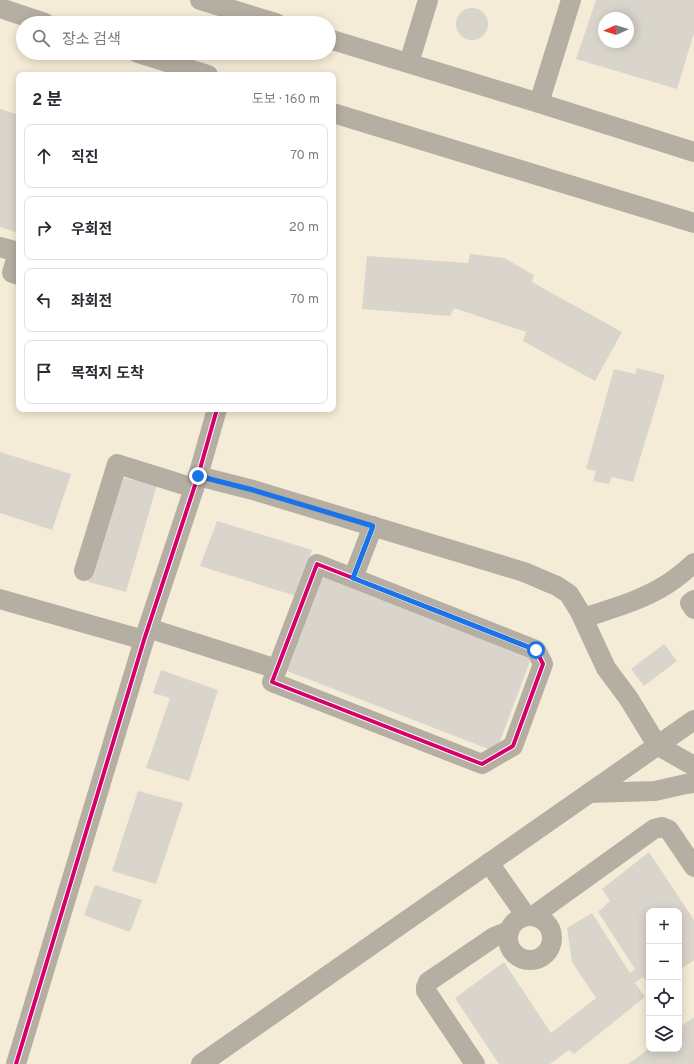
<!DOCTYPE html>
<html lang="ko">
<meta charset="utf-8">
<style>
body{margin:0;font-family:Overpass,"Noto Sans KR",sans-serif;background:#f2f2f3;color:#2b2b33}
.controls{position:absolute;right:12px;bottom:12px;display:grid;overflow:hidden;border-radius:8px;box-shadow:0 2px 10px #0003}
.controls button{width:36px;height:36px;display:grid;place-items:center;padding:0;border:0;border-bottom:1px solid #e1e1e2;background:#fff;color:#2b2b33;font:20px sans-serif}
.compass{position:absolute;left:598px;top:12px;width:36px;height:36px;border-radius:50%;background:#fff;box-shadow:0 2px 10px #0003;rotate:267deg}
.stop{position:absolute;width:12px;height:12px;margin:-9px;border:3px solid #1a73e8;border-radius:50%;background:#fff}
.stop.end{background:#1a73e8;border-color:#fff;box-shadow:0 1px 4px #0008}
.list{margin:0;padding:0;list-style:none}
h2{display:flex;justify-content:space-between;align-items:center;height:52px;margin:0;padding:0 16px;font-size:17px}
h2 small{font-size:13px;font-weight:400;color:#7c7c81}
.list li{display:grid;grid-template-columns:26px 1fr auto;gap:12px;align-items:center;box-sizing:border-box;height:64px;margin:0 8px 8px;padding:0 8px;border:1px solid #e1e1e2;border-radius:8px}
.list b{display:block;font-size:15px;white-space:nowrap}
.list em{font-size:13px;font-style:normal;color:#7c7c81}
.icon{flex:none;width:22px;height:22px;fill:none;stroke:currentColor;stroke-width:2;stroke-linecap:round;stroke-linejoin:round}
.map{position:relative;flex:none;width:694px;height:1064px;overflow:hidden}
.search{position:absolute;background:#fff;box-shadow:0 2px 10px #0003;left:16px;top:16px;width:320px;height:44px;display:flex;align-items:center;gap:10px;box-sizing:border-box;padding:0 14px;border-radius:22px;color:#7c7c81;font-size:15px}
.panel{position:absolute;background:#fff;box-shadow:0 2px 10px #0003;left:16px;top:72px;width:320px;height:340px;border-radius:8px}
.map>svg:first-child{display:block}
</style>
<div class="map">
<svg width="694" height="1064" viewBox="0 0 694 1064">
<rect width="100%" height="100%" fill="#f4eee3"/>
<path fill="#f5ecd7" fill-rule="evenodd" d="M0,0H694V1064H0ZM604,18H628V42H604ZM23,23H329V53H23ZM19,75H333V409H19ZM649,911H679V1049H649Z"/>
<g fill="#d9d5cc" fill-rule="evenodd">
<path d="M596,0H694V33L677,89L576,59ZM604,18H628V42H604Z"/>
<circle cx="472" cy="24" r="16"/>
<path d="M0,109L19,115V233L0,227Z"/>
<path d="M470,254L504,258L534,275L532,282L622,332L595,381L523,341L526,332L454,308L450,316L362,309L367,256L468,263Z"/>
<path d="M637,368L665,375L633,482L612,477L609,484L593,481L596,471L586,469L614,369L635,374Z"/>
<path d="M0,452L71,474L52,530L0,513Z"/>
<path d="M119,477L157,485L126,592L88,582Z"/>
<path d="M217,521L312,550L296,596L200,566Z"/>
<path d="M319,574L532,656L496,752L282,669Z"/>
<path d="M664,644L677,661L644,686L631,669Z"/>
<path d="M161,670L218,690L189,781L146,768L170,698L153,693Z"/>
<path d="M138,791L183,803L156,884L112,871Z"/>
<path d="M649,852L694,920V960L679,970V911H649V985L643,977L635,983L645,997L574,1054L569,1050L550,1064H499L455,998L504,962L551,1033L596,998L572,962L567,928L592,913L630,973L635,969L598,912L610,901L602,889Z"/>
<path d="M95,885L142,900L130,932L84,915Z"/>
<path d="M694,1017V1064H628L649,1049H679V1028Z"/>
</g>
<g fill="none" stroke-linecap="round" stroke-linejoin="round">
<g stroke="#b5aea2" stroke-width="20">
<path d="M200,0L276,23"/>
<path d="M0,8L45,23"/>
<path d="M329,39L539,103L571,0"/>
<path d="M138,53L208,75"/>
<path d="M409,63L428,0"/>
<path d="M539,103L694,152"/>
<path d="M333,113L694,223"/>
<path d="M0,247L18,252L12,273L19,275"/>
<path d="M198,476L253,490L524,572L557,586L569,594L580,612L606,668L629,699L657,745L694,766"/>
<path d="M84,571L117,464L194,488"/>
<path d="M353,578L317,564L272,682L482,764L513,746L543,664L536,650L353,578L373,526"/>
<path d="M0,599L144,640"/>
<path d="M694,600L690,603L694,609"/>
<path d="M583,618C610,609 640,601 664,586C675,580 685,571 694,563"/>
<path d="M148,628L277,669"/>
<path d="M589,793L655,791L686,784L694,783"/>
<path d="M489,863L526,916"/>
<circle cx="530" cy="938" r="22"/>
<path d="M533,916L654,829L662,827L669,830L694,867"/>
<path d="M16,1064L144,640L198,476L217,409"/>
<path d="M201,1064L694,720"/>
<path d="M475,1064L426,991V987L428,982L494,937L509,931"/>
</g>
<g stroke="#fff" stroke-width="6">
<g id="cycleway">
<path d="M353,578L317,564L272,682L482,764L513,746L543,664L536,650L353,578L373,526"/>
<path d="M16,1064L144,640L198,476L217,409"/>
</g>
</g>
<use href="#cycleway" stroke="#d6006c" stroke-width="4"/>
</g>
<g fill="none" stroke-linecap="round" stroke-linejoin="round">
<path stroke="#1a73e8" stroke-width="5" d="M198,476L253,490L373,526L353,578L536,650"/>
</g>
</svg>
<div class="controls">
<button>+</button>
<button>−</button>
<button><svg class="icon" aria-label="locate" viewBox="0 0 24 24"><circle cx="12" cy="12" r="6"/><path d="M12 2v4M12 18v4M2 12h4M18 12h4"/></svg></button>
<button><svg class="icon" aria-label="layers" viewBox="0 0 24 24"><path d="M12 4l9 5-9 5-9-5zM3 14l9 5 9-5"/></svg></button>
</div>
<svg class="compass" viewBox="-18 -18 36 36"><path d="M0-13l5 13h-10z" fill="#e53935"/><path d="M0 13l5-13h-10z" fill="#7c7c81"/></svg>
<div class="stop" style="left:536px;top:650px"></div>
<div class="stop end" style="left:198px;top:476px"></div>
<div class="search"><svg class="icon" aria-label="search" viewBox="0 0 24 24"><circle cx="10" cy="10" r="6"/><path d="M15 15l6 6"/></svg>장소 검색</div>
<section class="panel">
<h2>2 분<small>도보 · 160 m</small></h2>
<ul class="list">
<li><svg class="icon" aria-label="ahead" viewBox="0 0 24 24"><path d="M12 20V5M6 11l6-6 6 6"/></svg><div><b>직진</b></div><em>70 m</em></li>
<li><svg class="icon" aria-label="right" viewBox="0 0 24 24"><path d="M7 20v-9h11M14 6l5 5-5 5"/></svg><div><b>우회전</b></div><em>20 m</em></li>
<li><svg class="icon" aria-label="left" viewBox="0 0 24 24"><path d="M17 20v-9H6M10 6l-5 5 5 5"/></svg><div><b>좌회전</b></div><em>70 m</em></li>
<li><svg class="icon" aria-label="arrive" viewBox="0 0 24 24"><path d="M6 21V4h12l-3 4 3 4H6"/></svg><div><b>목적지 도착</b></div></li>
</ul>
</section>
</div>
